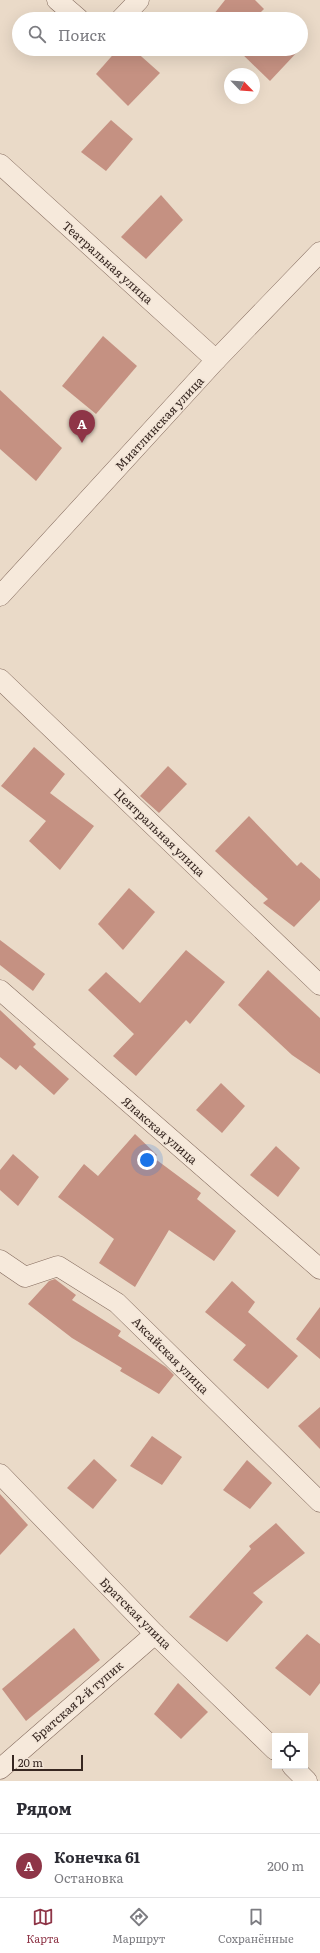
<!DOCTYPE html>
<html lang="ru">
<meta charset="utf-8">
<style>
body{margin:0;font-family:Literata,serif;background:#f2f2f3;color:#2b2b33}
.controls{position:absolute;right:12px;bottom:12px;display:grid;overflow:hidden;border-radius:0px;box-shadow:0 4px 16px #0002}
.controls button{width:36px;height:36px;display:grid;place-items:center;padding:0;border:0;border-bottom:1px solid #e1e1e2;background:#fff;color:#2b2b33;font:20px sans-serif}
.compass{position:absolute;left:224px;top:68px;width:36px;height:36px;border-radius:50%;background:#fff;box-shadow:0 4px 16px #0002;rotate:115deg}
.scale{position:absolute;left:12px;bottom:10px;width:71px;box-sizing:border-box;padding-left:4px;border:2px solid #372721;border-top:0;font-size:11px;line-height:14px;white-space:nowrap;color:#372721;-webkit-text-stroke:3px #f2e5d7;paint-order:stroke}
.you{position:absolute;left:147px;top:1160px;width:14px;height:14px;margin:-10px;border:3px solid #fff;border-radius:50%;background:#1a73e8;box-shadow:0 0 0 6px #1a73e833}
.badge{display:grid;place-items:center;width:26px;height:26px;border-radius:50%;background:#8e3547;color:#fff;font-size:13px;font-weight:700}
.pin{position:absolute;translate:-50% -33px;filter:drop-shadow(0 1px 2px #0008)}
.pin::after{content:'';position:absolute;top:21px;width:14px;height:12px;background:inherit;clip-path:polygon(0 0,100% 0,50% 100%)}
.list{margin:0;padding:0;list-style:none}
h2{display:flex;justify-content:space-between;align-items:center;height:52px;margin:0;padding:0 16px;font-size:17px}
h2 small{font-size:13px;font-weight:400;color:#7c7c81}
.list li{display:grid;grid-template-columns:26px 1fr auto;gap:12px;align-items:center;box-sizing:border-box;height:64px;padding:0 16px;border-top:1px solid #e1e1e2}
.list b{display:block;font-size:15px;white-space:nowrap}
.list p{margin:0;font-size:13px;white-space:nowrap;color:#7c7c81}
.list em{font-size:13px;font-style:normal;color:#7c7c81}
.icon{flex:none;width:22px;height:22px;fill:none;stroke:currentColor;stroke-width:2;stroke-linecap:round;stroke-linejoin:round}
.map{position:relative;flex:none;width:320px;height:1781px;overflow:hidden}
.search{position:absolute;background:#fff;box-shadow:0 4px 16px #0002;left:12px;right:12px;top:12px;height:44px;display:flex;align-items:center;gap:10px;box-sizing:border-box;padding:0 14px;border-radius:22px;color:#7c7c81;font-size:15px}
.sheet{height:116px;background:#fff}
nav{display:flex;justify-content:space-around;align-items:center;box-sizing:border-box;height:56px;border-top:1px solid #e1e1e2;background:#fff;font-size:11px;color:#7c7c81}
nav a{display:grid;justify-items:center;gap:2px}
nav .on{color:#8e3547}
.map>svg:first-child{display:block}
</style>
<div class="map">
<svg width="320" height="1781" viewBox="0 0 320 1781">
<rect width="100%" height="100%" fill="#eadac8"/>
<g fill="#c59182">
<path d="M225,0H255L264,9L254,19H210Z"/>
<path d="M118,49H133L160,73L128,106L96,74Z"/>
<path d="M237,49H300L270,81Z"/>
<path d="M111,120L133,139L106,171L81,152Z"/>
<path d="M161,195L183,220L146,259L121,237Z"/>
<path d="M103,336L137,366L96,414L62,386Z"/>
<path d="M0,390L62,448L36,481L0,449Z"/>
<path d="M34,747L65,774L50,793L94,826L60,870L29,841L46,821L1,786Z"/>
<path d="M168,766L187,784L159,813L140,796Z"/>
<path d="M249,816L297,866L301,862L320,879V900L294,927L263,903L268,899L215,851Z"/>
<path d="M129,888L155,912L123,950L98,924Z"/>
<path d="M0,940L45,974L33,991L0,965Z"/>
<path d="M186,950L225,982L190,1024L186,1020L136,1076L113,1056L134,1034L88,990L106,972L140,1003Z"/>
<path d="M268,970L320,1018V1074L292,1055L238,1005Z"/>
<path d="M0,1010L36,1044L33,1047L69,1079L54,1095L20,1065L16,1070L0,1057Z"/>
<path d="M221,1083L245,1106L222,1133L196,1110Z"/>
<path d="M135,1134L157,1155L154,1158L201,1193L197,1199L236,1231L214,1261L169,1230L135,1287L99,1263L114,1239L58,1197L84,1164L98,1176Z"/>
<path d="M276,1146L300,1168L278,1197L250,1175Z"/>
<path d="M13,1154L39,1177L18,1206L0,1190V1170Z"/>
<path d="M55,1279L76,1295L72,1300L121,1331L118,1336L166,1367L174,1375L159,1394L120,1371L122,1368L72,1338L28,1304L49,1281Z"/>
<path d="M232,1281L255,1302L248,1312L298,1356L268,1389L233,1360L246,1345L205,1312Z"/>
<path d="M320,1307V1359L296,1339Z"/>
<path d="M320,1407V1449L298,1426Z"/>
<path d="M152,1436L182,1457L162,1485L130,1466Z"/>
<path d="M94,1459L117,1480L93,1509L67,1488Z"/>
<path d="M247,1460L272,1483L250,1509L223,1490Z"/>
<path d="M0,1494L28,1525L0,1555Z"/>
<path d="M276,1523L305,1553L253,1593L263,1602L227,1642L189,1617L251,1549L249,1546Z"/>
<path d="M74,1628L100,1660L26,1721L2,1689Z"/>
<path d="M307,1634L320,1644V1683L310,1696L275,1668Z"/>
<path d="M178,1683L208,1712L181,1739L154,1714Z"/>
</g>
<g fill="none" stroke-linecap="round" stroke-linejoin="round">
<g stroke="#856c5f" stroke-width="21">
<g id="minor">
<path d="M57,0L79,19"/>
<path d="M121,19L139,0"/>
<path d="M0,164L216,360"/>
<path d="M0,596L216,360L320,252"/>
<path d="M0,679L320,985"/>
<path d="M0,990L320,1269"/>
<path d="M0,1260L25,1277L58,1266L117,1303L320,1502"/>
<path d="M0,1474L155,1634L275,1750"/>
<path d="M292,1766L307,1781"/>
<path d="M0,1769L155,1634"/>
</g>
</g>
<use href="#minor" stroke="#f6e9db" stroke-width="20"/>
</g>
<g text-anchor="middle" dominant-baseline="central" stroke-width="3" stroke-linejoin="round" paint-order="stroke">
<g font-size="12" fill="#372721" stroke="#f2e5d7">
<text transform="translate(108 262) rotate(42)">Театральная улица</text>
<text transform="translate(159 423) rotate(-47)">Миатлинская улица</text>
<text transform="translate(160 832) rotate(44)">Центральная улица</text>
<text transform="translate(160 1130) rotate(41)">Ялакская улица</text>
<text transform="translate(171 1355) rotate(45)">Аксайская улица</text>
<text transform="translate(136 1613) rotate(45)">Братская улица</text>
<text transform="translate(77 1701) rotate(-41)">Братская 2-й тупик</text>
</g>
</g>
</svg>
<div class="controls">
<button><svg class="icon" aria-label="locate" viewBox="0 0 24 24"><circle cx="12" cy="12" r="6"/><path d="M12 2v4M12 18v4M2 12h4M18 12h4"/></svg></button>
</div>
<svg class="compass" viewBox="-18 -18 36 36"><path d="M0-13l5 13h-10z" fill="#e53935"/><path d="M0 13l5-13h-10z" fill="#7c7c81"/></svg>
<div class="scale">20 m</div>
<div class="you"></div>
<div class="pin badge" style="left:82px;top:443px">A</div>
<div class="search"><svg class="icon" aria-label="search" viewBox="0 0 24 24"><circle cx="10" cy="10" r="6"/><path d="M15 15l6 6"/></svg>Поиск</div>
</div>
<section class="sheet">
<h2>Рядом<small></small></h2>
<ul class="list">
<li><span class="badge">A</span><div><b>Конечка 61</b><p>Остановка</p></div><em>200 m</em></li>
</ul>
</section>
<nav>
<a class="on"><svg class="icon" aria-label="map" viewBox="0 0 24 24"><path d="M3 6l6-2 6 2 6-2v14l-6 2-6-2-6 2zM9 4v14M15 6v14"/></svg>Карта</a>
<a><svg class="icon" aria-label="directions" viewBox="0 0 24 24"><path d="M12 3l9 9-9 9-9-9zM9 14v-3h6M13 9l2 2-2 2"/></svg>Маршрут</a>
<a><svg class="icon" aria-label="saved" viewBox="0 0 24 24"><path d="M7 4h10v16l-5-4-5 4z"/></svg>Сохранённые</a>
</nav>
